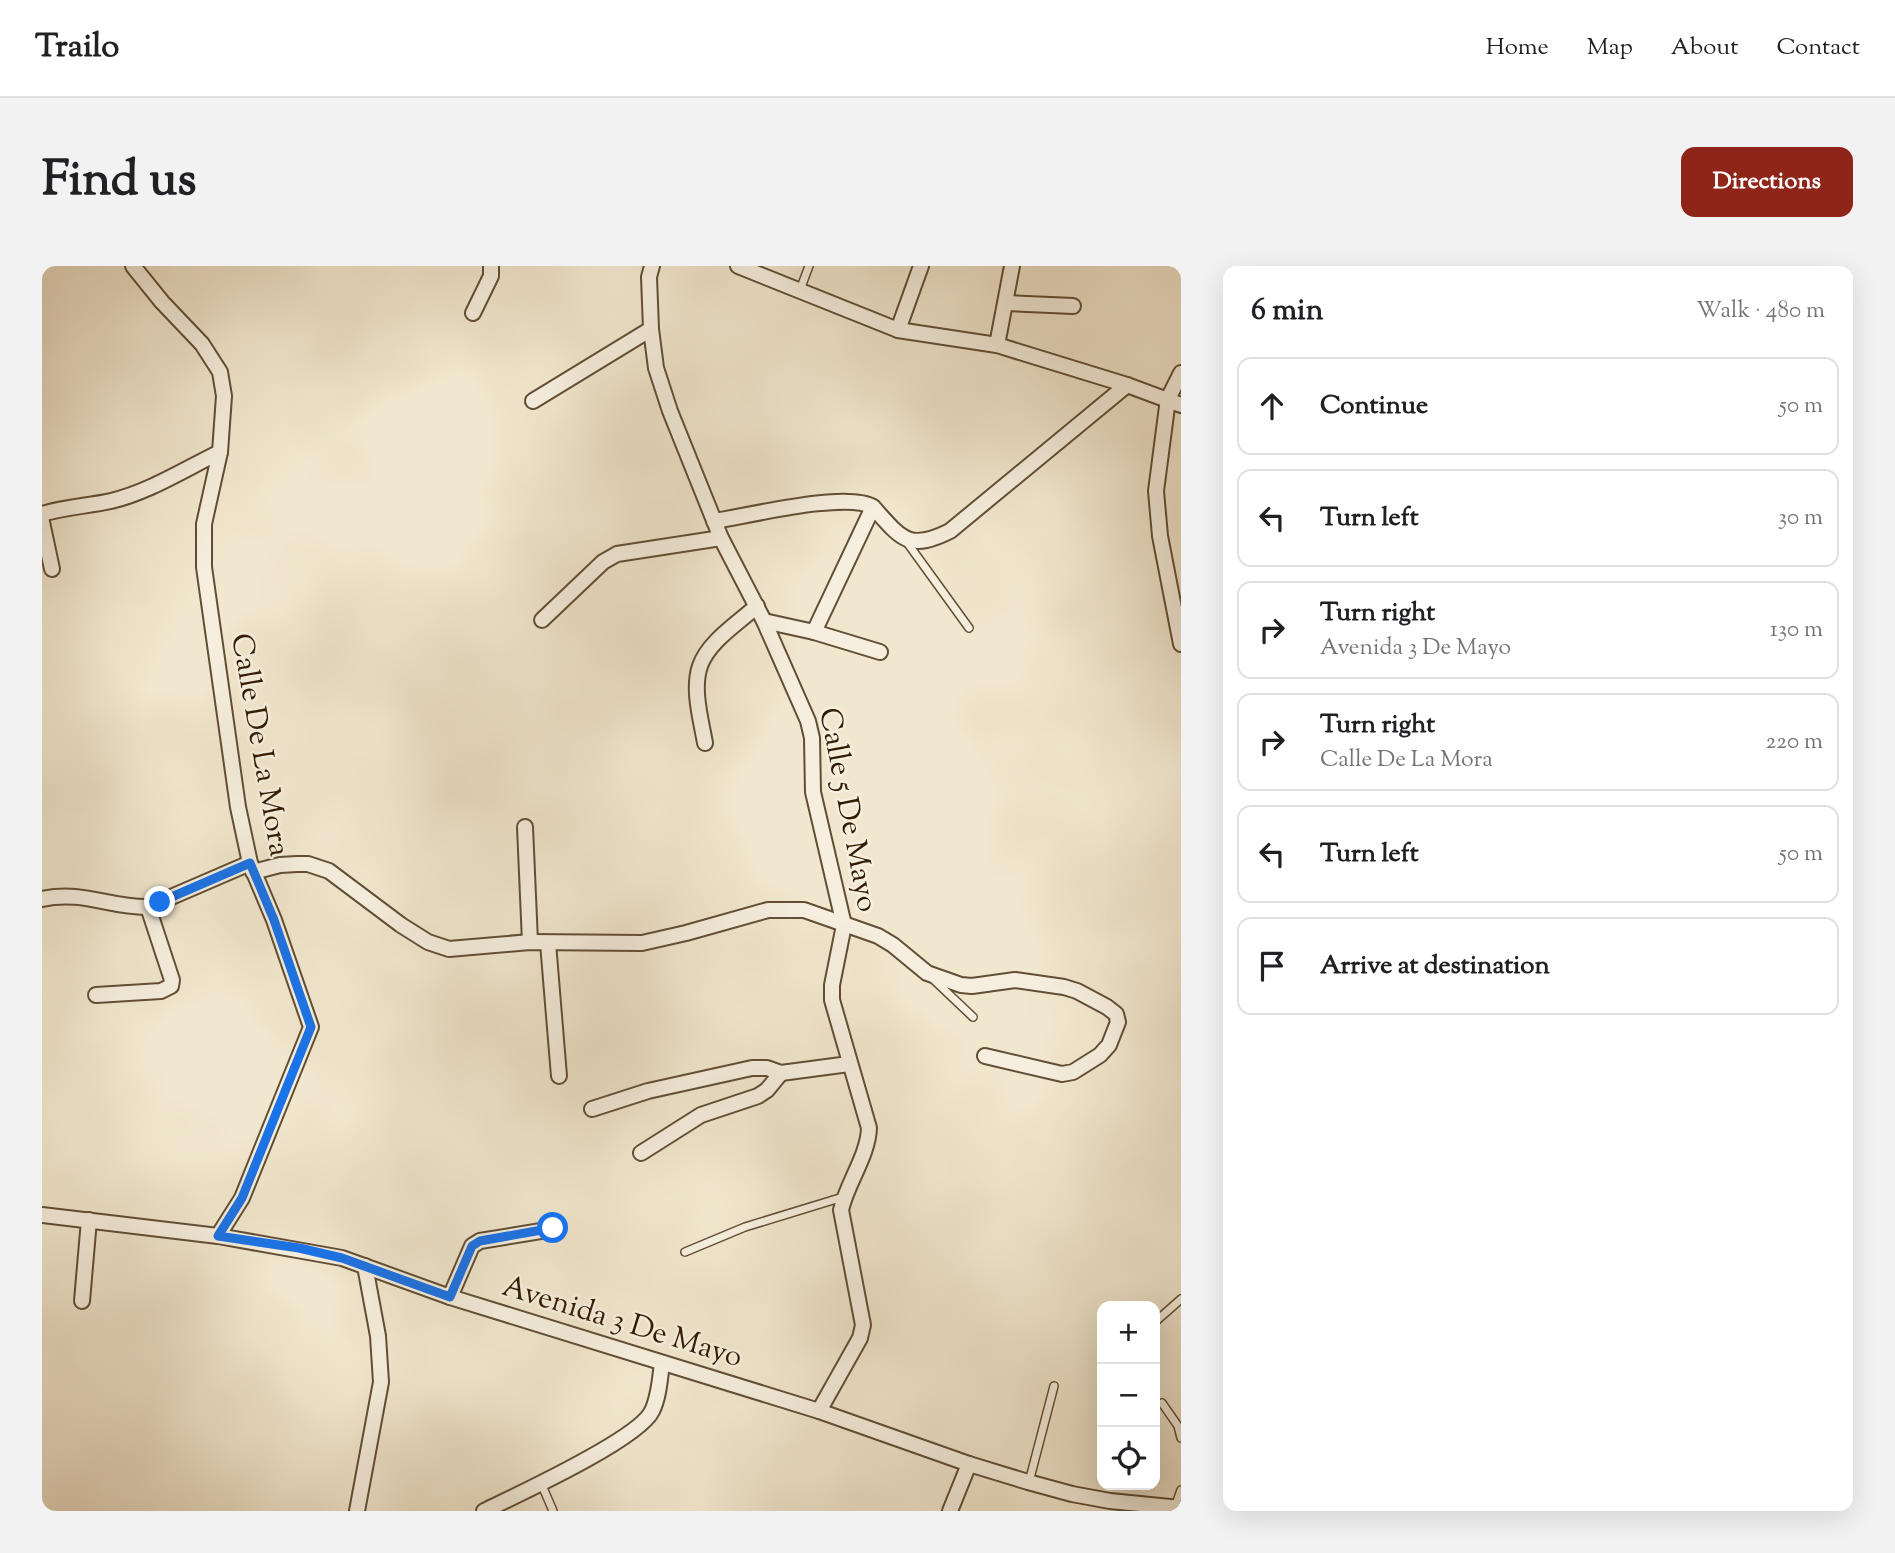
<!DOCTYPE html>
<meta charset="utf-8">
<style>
body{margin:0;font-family:"Sorts Mill Goudy",serif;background:#f2f2f2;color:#202124}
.controls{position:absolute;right:21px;bottom:21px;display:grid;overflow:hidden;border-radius:14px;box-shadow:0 7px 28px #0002}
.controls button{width:63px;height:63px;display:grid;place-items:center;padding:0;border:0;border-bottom:2px solid #e0e0e0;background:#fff;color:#202124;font:35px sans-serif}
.stop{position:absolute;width:21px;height:21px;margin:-16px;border:5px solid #1a73e8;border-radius:50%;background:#fff}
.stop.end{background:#1a73e8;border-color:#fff;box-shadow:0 2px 7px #0008}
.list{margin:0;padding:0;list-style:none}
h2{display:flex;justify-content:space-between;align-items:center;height:91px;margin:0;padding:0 28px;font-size:30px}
h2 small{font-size:23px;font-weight:400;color:#757577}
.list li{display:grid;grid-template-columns:46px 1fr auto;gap:21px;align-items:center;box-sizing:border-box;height:98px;margin:0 14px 14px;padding:0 14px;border:2px solid #e0e0e0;border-radius:14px}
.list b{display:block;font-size:26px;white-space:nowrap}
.list p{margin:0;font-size:23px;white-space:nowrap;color:#757577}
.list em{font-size:23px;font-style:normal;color:#757577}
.icon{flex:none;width:38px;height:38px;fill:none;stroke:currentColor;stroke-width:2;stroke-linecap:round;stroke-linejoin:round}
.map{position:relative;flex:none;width:1139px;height:1245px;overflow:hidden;border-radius:14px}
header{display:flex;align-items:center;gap:42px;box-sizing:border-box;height:98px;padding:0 35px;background:#fff;border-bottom:2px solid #e0e0e0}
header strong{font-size:33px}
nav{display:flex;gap:38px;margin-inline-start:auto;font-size:24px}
.intro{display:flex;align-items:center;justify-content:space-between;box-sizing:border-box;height:168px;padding:0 42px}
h1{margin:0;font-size:49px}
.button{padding:18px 32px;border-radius:14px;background:#8f2418;color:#fff;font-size:24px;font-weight:700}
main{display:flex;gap:42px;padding:0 42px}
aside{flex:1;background:#fff;border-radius:14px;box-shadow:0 7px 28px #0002}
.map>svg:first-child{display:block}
</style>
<header>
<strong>Trailo</strong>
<nav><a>Home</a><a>Map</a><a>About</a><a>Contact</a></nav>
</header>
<div class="intro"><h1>Find us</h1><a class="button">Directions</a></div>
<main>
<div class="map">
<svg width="1139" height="1245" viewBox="0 0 1139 1245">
<rect width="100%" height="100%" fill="#f1e7ce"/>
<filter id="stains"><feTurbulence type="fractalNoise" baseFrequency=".00286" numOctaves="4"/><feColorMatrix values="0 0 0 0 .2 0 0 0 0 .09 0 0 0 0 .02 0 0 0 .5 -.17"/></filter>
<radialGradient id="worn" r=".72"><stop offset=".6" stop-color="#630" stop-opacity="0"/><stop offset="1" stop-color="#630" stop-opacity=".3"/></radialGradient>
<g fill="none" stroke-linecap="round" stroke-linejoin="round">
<g stroke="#624e34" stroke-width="10">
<g id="service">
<path d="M758,24L767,0"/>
<path d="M864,275L927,362"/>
<path d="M891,713L931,751"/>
<path d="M643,986L703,961L801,931"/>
<path d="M1113,1056L1139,1033"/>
<path d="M1120,1137L1136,1160L1139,1172"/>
<path d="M987,1216L1012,1120"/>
<path d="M499,1217L511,1245"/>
<path d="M1133,1241L1139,1224"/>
</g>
</g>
<g stroke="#624e34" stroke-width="18">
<g id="minor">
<path d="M91,0L120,36L160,78L178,106L182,130L178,186L162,258V301L196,541L208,597L232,654L269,761L200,932L176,970"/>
<path d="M610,0L607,11L609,63L614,102L628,145L679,272L722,355L766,455L770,472L771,526L802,659L790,719V734L827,862C826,890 805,917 799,944L821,1059L818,1072L777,1145"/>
<path d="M696,0L856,64L955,79L1085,119L1139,139"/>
<path d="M964,37L1031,40"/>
<path d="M431,47L449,10V0"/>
<path d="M856,64L879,0"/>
<path d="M955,79L970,0"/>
<path d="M1139,107L1126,133L1114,225L1118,270L1139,378"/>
<path d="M491,135L609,63"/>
<path d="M831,241C859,272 866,286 908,265L1085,119"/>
<path d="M0,248C23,241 46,240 69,235C107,226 143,203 178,186"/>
<path d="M672,255C706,250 805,225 831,241L772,366"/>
<path d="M0,256L10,303"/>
<path d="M500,354L561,296L575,288L679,272"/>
<path d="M722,355L772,366L838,386"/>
<path d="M663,477C659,454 650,423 658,400C666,376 696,357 715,340"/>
<path d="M483,561L488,676"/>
<path d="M211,606L238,599L255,598H266L287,605L359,659L386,676L407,683L488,676L600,677L644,667L726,644H762L836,670L851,679L885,707L919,719L930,720L973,714L1022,721L1035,725L1065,741L1074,748L1076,756L1067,779L1058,789L1031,806L1020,808L943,790"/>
<path d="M0,633C41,624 69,642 106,641L208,597"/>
<path d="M506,677L517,810"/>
<path d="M54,729L119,725L129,720L130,714L106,641"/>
<path d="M550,843L606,825L710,802H725L739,807L807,798"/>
<path d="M599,887L659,849L716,830L725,824L739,807"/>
<path d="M0,949L176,970L300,992L408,1031L777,1145L927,1198L986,1216L1030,1228L1068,1235L1139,1242"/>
<path d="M408,1031L430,980L438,975L511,963"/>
<path d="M40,1035L47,954"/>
<path d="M315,1245L339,1116L336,1070L323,1000"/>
<path d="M442,1245C475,1229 597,1173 610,1145C617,1131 618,1112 620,1097"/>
<path d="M908,1245L927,1198"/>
</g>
</g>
<use href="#service" stroke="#f6efdf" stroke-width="7"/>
<use href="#minor" stroke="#f6efdf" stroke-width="14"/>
</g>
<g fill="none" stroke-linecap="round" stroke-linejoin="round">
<path stroke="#1a73e8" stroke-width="9" d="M118,636L208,597L232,654L269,761L200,932L176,970L257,982L300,992L408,1031L430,980L438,975L511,962"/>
</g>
<g text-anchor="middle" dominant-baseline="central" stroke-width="5" stroke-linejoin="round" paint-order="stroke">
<g font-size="30" fill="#331b00" stroke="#f6efdf">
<text transform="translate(217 479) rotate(80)">Calle De La Mora</text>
<text transform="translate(805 544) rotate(79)">Calle 5 De Mayo</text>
<text transform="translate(580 1057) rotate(17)">Avenida 3 De Mayo</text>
</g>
</g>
<rect width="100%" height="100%" filter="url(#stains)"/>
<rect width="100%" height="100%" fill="url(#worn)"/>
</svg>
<div class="controls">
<button>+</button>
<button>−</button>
<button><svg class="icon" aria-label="locate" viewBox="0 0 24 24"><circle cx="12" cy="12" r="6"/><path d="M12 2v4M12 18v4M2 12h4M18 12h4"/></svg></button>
</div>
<div class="stop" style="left:511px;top:962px"></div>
<div class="stop end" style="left:118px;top:636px"></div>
</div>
<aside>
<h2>6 min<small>Walk · 480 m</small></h2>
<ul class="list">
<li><svg class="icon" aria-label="ahead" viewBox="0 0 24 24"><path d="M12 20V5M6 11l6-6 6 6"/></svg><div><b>Continue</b></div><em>50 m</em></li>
<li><svg class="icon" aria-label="left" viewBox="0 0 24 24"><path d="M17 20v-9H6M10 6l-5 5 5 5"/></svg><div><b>Turn left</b></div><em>30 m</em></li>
<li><svg class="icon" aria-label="right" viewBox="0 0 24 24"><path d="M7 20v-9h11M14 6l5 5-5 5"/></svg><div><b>Turn right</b><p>Avenida 3 De Mayo</p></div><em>130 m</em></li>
<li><svg class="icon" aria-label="right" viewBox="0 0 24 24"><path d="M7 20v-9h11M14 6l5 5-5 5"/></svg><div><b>Turn right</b><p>Calle De La Mora</p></div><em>220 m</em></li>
<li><svg class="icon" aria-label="left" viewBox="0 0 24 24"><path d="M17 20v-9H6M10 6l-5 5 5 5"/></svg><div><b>Turn left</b></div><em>50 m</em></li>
<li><svg class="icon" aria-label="arrive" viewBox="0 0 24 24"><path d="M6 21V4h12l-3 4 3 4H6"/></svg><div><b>Arrive at destination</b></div></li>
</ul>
</aside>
</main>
